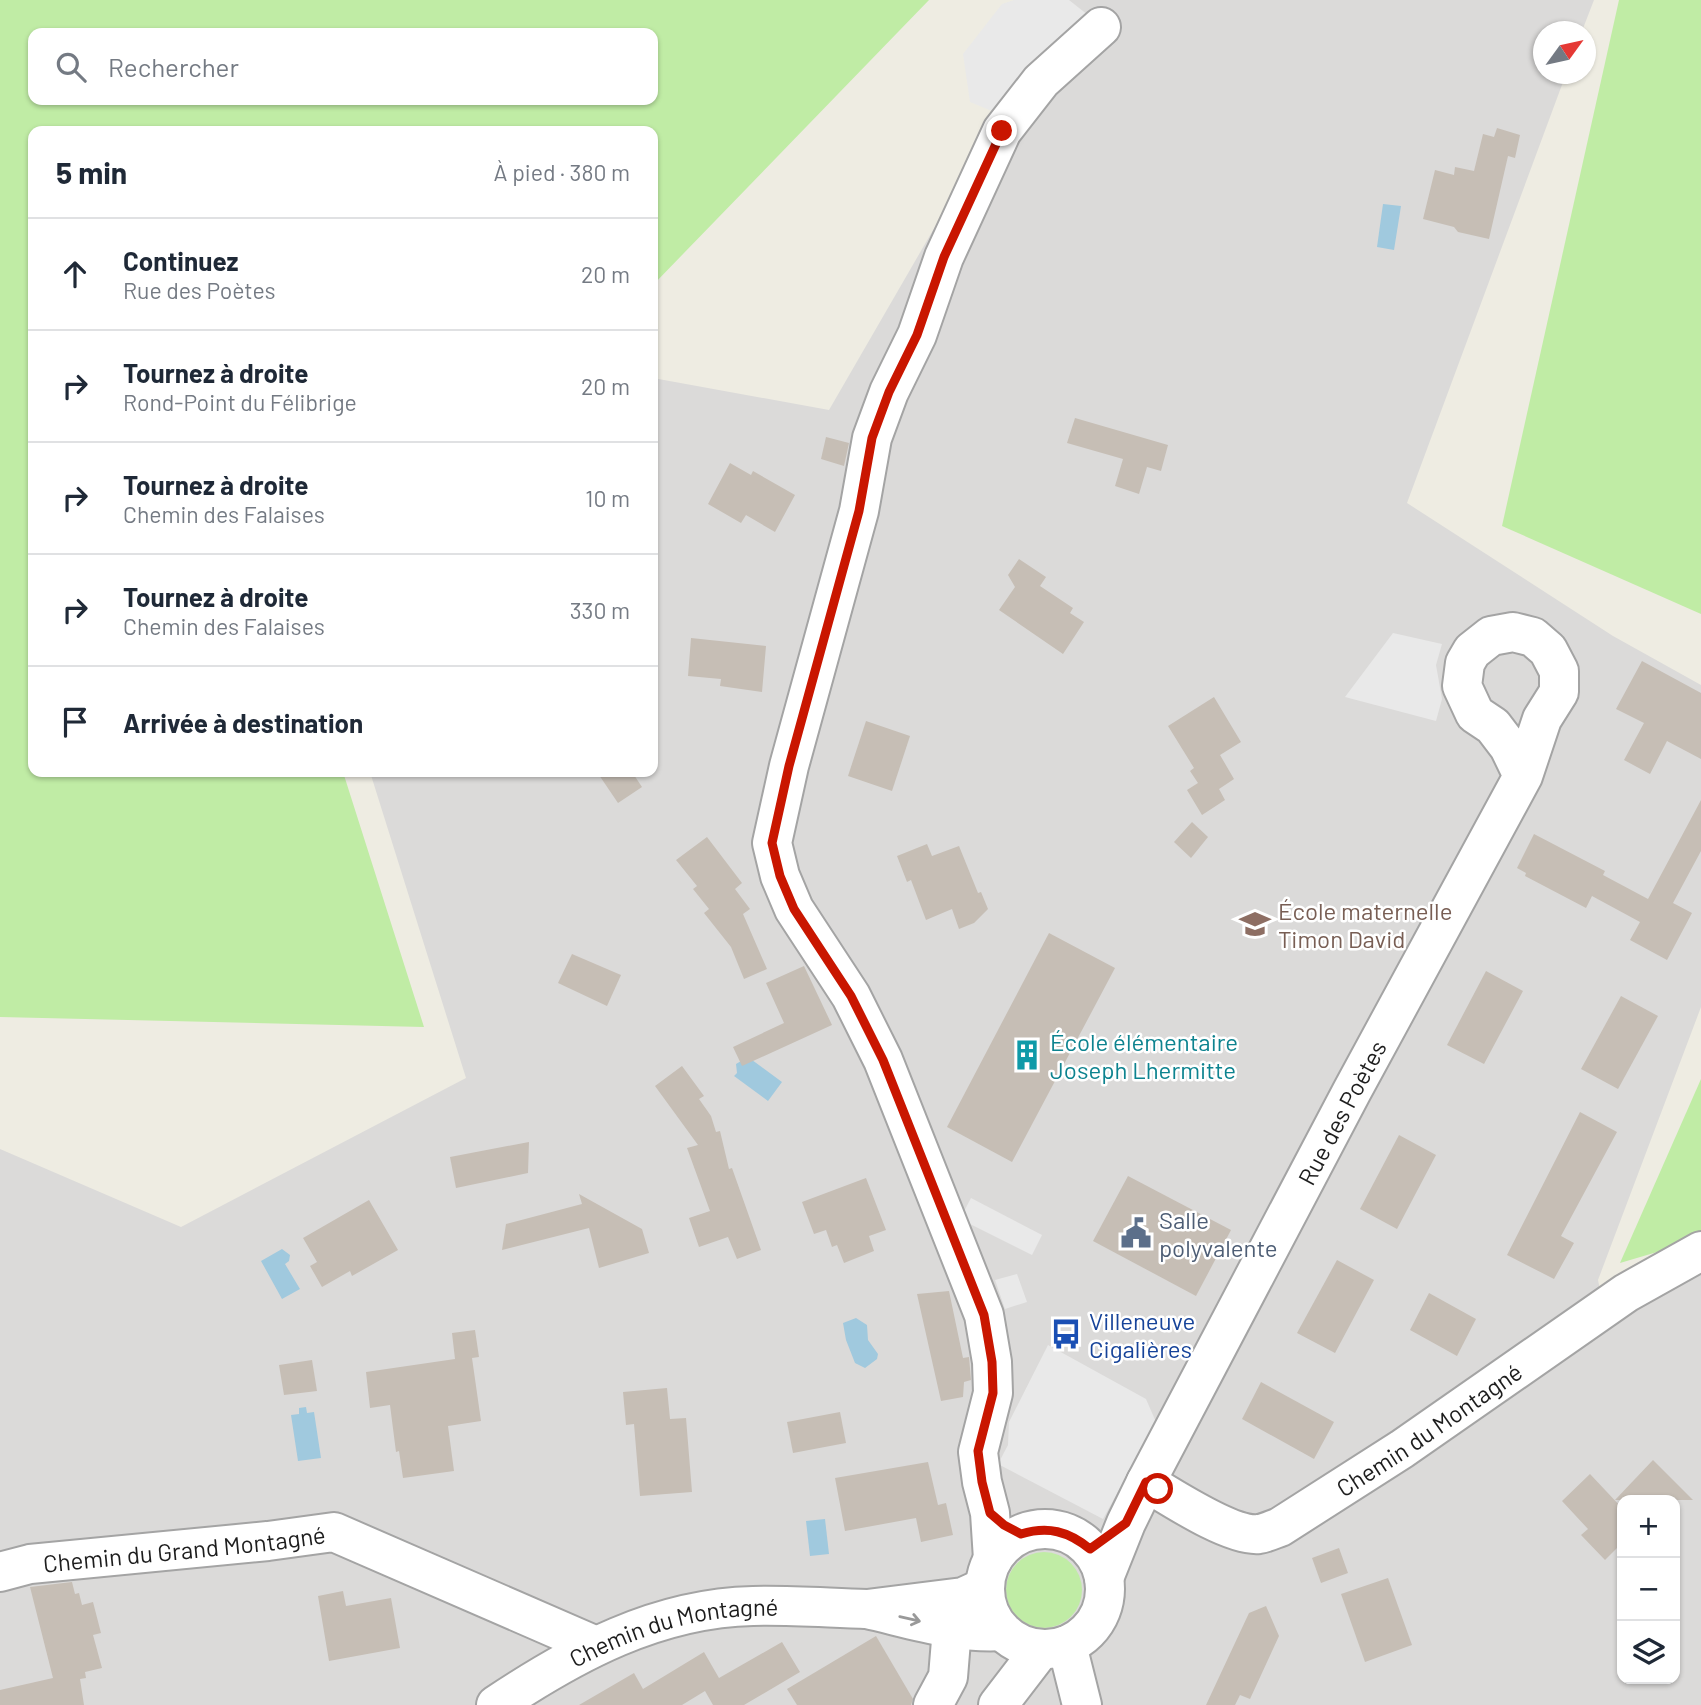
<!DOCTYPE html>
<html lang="fr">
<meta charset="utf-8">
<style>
body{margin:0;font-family:Barlow,sans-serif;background:#f6f6f7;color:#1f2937}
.controls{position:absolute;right:21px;bottom:21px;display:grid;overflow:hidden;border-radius:14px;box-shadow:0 2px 5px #0004}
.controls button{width:63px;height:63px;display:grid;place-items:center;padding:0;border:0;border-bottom:2px solid #e0e1e3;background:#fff;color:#1f2937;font:35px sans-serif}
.compass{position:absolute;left:1533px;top:21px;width:63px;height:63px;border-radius:50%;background:#fff;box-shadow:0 2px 5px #0004;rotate:57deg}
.stop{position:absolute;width:21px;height:21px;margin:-16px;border:5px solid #c91600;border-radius:50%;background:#fff}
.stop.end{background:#c91600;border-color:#fff;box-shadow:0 2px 7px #0008}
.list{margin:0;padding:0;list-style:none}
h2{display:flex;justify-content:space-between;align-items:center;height:91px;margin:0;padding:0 28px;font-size:30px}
h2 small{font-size:23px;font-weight:400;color:#747a83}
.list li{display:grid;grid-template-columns:46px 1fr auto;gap:21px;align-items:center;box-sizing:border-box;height:112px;padding:0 28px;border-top:2px solid #e0e1e3}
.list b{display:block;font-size:26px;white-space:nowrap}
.list p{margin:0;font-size:23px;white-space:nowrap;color:#747a83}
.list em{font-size:23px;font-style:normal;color:#747a83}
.icon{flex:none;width:38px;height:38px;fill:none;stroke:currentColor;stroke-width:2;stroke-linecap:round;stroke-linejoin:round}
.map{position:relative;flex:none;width:1701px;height:1705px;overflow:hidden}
.search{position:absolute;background:#fff;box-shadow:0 2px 5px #0004;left:28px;top:28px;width:630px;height:77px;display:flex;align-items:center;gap:18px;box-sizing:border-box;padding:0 24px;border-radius:14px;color:#747a83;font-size:26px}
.panel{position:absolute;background:#fff;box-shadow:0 2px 5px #0004;left:28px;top:126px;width:630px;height:651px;border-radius:14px}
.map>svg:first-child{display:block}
</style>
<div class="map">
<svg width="1701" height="1705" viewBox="0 0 1701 1705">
<rect width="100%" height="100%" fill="#eeece2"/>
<path fill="#dbdad9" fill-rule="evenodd" d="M1066,0H1594L1582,31L1544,32V74H1566L1407,503L1613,636L1701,685V1007L1598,1280L1608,1329L1701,1269V1705H0V1149L181,1227L466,1078L370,772H653V378L829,410ZM1622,1500H1675V1679H1622Z"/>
<g fill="#c0eca5" fill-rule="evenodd">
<path d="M0,0H929L653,285V131H33V772H343L424,1027L0,1017ZM653,33V100H33V33Z"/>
<path d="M1619,0H1701V614L1502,526Z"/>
<path d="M1701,1079V1239L1620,1263Z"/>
<circle cx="1044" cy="1590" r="38"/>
</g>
<g fill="#e9e9e9">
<path d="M1014,0H1069L1093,19L999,114L970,102L963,54L1002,4Z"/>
<path d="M1393,633L1442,644L1436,665L1442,699L1436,721L1345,697Z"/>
<path d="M971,1198L1042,1235L1032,1255L960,1219Z"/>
<path d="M1017,1274L1027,1302L1005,1309L995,1280Z"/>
<path d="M1048,1345L1146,1399L1156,1422L1103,1519L998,1464L1008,1445L1009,1422Z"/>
</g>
<g fill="#a0c9de">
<path d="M1383,204L1401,206L1394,250L1377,247Z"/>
<path d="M748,1057L782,1082L768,1101L734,1076L737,1073L736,1064Z"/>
<path d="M282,1249L290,1255L289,1261L285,1264L300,1289L282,1299L261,1261Z"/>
<path d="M856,1318L867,1325L868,1340L878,1354L877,1359L865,1368L855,1363L846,1340L843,1323Z"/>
<path d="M306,1407L307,1413L314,1412L321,1458L298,1461L291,1415L299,1414V1408Z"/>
<path d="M825,1519L829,1554L810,1556L806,1521Z"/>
</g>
<g fill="#c6beb5">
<path d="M1497,128L1520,135L1515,158L1508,156L1489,239L1458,232L1454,227L1423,219L1435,170L1454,175L1455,167L1474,171L1483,134L1494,137Z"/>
<path d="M1075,418L1168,445L1161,471L1147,467L1139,494L1115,486L1123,459L1067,443Z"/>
<path d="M826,437L849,443L844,466L821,459Z"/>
<path d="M730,463L751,475L753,471L795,495L775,532L746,515L741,523L708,504Z"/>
<path d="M1019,559L1046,577L1040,586L1073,608L1070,613L1084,622L1063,654L999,610L1015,587L1008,575Z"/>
<path d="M691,638L766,646L762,692L720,686L721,679L688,676Z"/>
<path d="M1642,661L1701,693V759L1667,741L1650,774L1624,760L1644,723L1616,709Z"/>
<path d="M1214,697L1241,742L1220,755L1234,779L1219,789L1225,800L1202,815L1187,790L1198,783L1190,771L1194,768L1168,726Z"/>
<path d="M866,721L910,736L892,791L848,776Z"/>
<path d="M597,772H632L642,787L618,803Z"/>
<path d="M1701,800V851L1673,903L1692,913L1667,960L1630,940L1640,922L1592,896L1586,908L1525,876L1526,873L1517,868L1534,834L1605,871L1603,875L1648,899Z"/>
<path d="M1192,822L1208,837L1191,858L1174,842Z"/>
<path d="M707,837L742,883L735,889L750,909L743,914L767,969L744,979L731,947L704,913L709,909L693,889L697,886L676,860Z"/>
<path d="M927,844L932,856L959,846L978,893L981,892L988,909L974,923L959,929L952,909L926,920L911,880L907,882L897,856Z"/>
<path d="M1049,933L1115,968L1012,1162L947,1127Z"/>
<path d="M572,954L621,975L607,1006L558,983Z"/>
<path d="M804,966L832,1025L742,1066L733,1047L784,1023L766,983Z"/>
<path d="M1486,971L1523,991L1484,1064L1447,1045Z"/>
<path d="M1621,996L1658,1016L1618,1089L1581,1069Z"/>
<path d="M682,1066L704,1096L699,1099L711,1116L716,1132L720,1131L729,1169L732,1168L761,1250L737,1259L728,1237L699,1247L689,1218L710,1211L687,1148L698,1145L655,1086Z"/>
<path d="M1580,1112L1617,1132L1561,1236L1574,1243L1554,1279L1507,1255Z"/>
<path d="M1399,1135L1436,1155L1397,1229L1360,1209Z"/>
<path d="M529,1142L528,1173L456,1188L450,1157Z"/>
<path d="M1128,1176L1231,1230L1196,1296L1093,1241Z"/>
<path d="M866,1178L886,1230L869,1236L874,1251L844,1263L837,1245L832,1247L826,1230L814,1234L802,1202Z"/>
<path d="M579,1194L642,1229L649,1253L599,1268L589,1228L502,1250L506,1224L582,1204Z"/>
<path d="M369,1200L398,1250L352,1276L350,1271L322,1287L310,1266L317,1262L303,1238Z"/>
<path d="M1337,1260L1374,1280L1335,1353L1297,1333Z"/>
<path d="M949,1291L963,1358L969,1357L971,1380L964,1382L963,1397L941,1401L917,1294Z"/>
<path d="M1429,1293L1476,1319L1457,1356L1410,1330Z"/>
<path d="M475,1330L479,1357L472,1358L481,1421L448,1426L454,1471L403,1478L399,1451L396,1452L390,1405L370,1408L366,1372L455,1359L452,1333Z"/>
<path d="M312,1360L317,1391L284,1395L279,1365Z"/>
<path d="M1261,1382L1334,1422L1314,1459L1242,1419Z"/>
<path d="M667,1388L670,1419L686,1418L692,1492L640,1496L634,1424L626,1425L623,1392Z"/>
<path d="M840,1412L846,1443L793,1453L787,1422Z"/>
<path d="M1653,1460L1693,1500H1615Z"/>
<path d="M928,1462L938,1505L946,1503L953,1535L921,1542L916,1518L845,1531L835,1478Z"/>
<path d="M1590,1474L1622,1508V1543L1605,1560L1581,1535L1588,1529L1562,1501Z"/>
<path d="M1339,1548L1348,1573L1321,1583L1312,1558Z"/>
<path d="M1388,1578L1412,1645L1365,1662L1341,1594Z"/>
<path d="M72,1582L75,1594L79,1593L82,1605L93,1602L101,1633L93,1635L102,1668L85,1672L86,1678L80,1679L84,1705H0V1690L53,1678L30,1587Z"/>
<path d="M343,1591L346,1606L391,1598L400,1648L329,1661L318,1596Z"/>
<path d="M1266,1606L1279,1636L1250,1699L1240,1695L1235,1705H1206L1249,1613Z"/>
<path d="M876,1636L913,1699L911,1705H797L787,1689Z"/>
<path d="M782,1642L800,1672L744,1705H713L705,1691L682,1705H579L634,1673L643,1689L704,1652L719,1678Z"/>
</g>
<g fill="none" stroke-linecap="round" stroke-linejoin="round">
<g stroke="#a4a4a4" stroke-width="42">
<g id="minor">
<path id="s1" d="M1146,1482C1171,1497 1231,1537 1259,1534C1266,1533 1274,1529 1280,1527L1402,1449L1626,1293L1701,1251"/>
<circle cx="1045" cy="1589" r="60"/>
<path d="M993,1559L990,1513L982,1482L978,1452L993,1393L992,1362L984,1315L883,1060L851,996L794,909L780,876L772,843L789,766L859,511L872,438L889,392L917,335L944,257L1002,131L1041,81L1101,27"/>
<path id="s2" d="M0,1572L30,1564L268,1541L334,1532L596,1646"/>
<path id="s3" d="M1104,1578L1126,1523L1146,1482L1352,1091L1523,776L1542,719L1559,692V671L1548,650L1533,637L1513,632L1491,636L1472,651L1465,663L1462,686L1475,714L1493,726L1509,747L1523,776"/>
<path d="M985,1587L963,1597L867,1609C911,1619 957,1634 1002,1631"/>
<path d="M1067,1645L1082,1705"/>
<path id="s4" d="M496,1705C574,1653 657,1608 753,1606C791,1605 829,1608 867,1609"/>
<path d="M933,1705L948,1677L953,1616L960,1602"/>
<path d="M998,1705L1041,1649"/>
</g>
</g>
<use href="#minor" stroke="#fff" stroke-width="38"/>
</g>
<defs><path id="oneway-shaft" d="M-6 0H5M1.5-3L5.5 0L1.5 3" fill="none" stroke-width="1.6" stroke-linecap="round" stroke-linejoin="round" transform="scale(1.75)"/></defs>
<use stroke="#999" href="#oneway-shaft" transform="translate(910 1619) rotate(13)"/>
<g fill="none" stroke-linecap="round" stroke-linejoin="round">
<path stroke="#c91600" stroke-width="9" d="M1002,131L944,257L917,335L889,392L872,438L859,511L789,766L772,843L780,876L794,909L851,996L883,1060L984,1315L992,1362L993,1393L978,1451L982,1482L990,1513L1004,1525L1021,1534C1048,1526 1068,1531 1090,1549L1126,1523L1146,1482L1158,1489"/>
</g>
<defs>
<g id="school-bare" transform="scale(2.415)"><path d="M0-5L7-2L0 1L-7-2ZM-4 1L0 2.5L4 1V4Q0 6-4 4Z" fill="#8d6e63" stroke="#fff" stroke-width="2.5" paint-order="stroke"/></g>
<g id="building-bare" transform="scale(2.415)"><path d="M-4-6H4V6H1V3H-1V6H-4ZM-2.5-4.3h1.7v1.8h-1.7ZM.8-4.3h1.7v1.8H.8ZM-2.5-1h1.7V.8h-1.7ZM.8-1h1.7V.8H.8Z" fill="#0f9aa8" stroke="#fff" stroke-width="2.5" paint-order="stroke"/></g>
<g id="civic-bare" transform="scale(2.415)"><path d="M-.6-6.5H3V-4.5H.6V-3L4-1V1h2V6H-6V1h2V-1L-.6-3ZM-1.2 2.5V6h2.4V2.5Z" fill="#5c6f8a" stroke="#fff" stroke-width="2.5" paint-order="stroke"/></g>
<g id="bus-bare" transform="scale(2.415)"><path d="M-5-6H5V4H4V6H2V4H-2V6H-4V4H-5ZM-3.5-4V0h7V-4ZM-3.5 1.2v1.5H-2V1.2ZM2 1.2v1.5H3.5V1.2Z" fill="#1a4fb4" stroke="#fff" stroke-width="2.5" paint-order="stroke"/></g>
</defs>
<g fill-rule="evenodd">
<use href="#school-bare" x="1255" y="924"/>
<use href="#building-bare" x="1027" y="1055"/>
<use href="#civic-bare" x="1136" y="1233"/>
<use href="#bus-bare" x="1066" y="1334"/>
</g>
<g text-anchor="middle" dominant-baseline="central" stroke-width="5" stroke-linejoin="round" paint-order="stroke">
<g font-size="24" fill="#785e54" stroke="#fff" text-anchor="start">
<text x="1278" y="910">École maternelle<tspan x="1278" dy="28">Timon David</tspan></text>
</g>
<g font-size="24" fill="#0d838f" stroke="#fff" text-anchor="start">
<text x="1050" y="1041">École élémentaire<tspan x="1050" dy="28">Joseph Lhermitte</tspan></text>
</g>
<g font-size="24" fill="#1d1d1d" stroke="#fff">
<text stroke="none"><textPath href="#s3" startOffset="523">Rue des Poètes</textPath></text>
<text stroke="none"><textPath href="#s1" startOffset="326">Chemin du Montagné</textPath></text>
<text stroke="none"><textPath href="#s2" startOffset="186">Chemin du Grand Montagné</textPath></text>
<text stroke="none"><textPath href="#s4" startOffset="196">Chemin du Montagné</textPath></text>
</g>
<g font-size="24" fill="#4e5e75" stroke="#fff" text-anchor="start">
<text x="1159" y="1219">Salle<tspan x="1159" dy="28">polyvalente</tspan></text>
</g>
<g font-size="24" fill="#164399" stroke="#fff" text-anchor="start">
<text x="1089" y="1320">Villeneuve<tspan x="1089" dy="28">Cigalières</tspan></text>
</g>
</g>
</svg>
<div class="controls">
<button>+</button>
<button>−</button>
<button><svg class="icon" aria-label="layers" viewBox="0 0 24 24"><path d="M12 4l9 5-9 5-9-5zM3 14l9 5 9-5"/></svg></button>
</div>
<svg class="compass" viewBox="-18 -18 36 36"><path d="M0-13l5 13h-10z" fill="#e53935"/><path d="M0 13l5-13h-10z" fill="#747a83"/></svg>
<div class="stop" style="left:1158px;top:1489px"></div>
<div class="stop end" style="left:1002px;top:131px"></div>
<div class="search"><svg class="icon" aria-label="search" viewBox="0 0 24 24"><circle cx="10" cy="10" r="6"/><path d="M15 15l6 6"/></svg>Rechercher</div>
<section class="panel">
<h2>5 min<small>À pied · 380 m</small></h2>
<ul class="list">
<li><svg class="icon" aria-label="ahead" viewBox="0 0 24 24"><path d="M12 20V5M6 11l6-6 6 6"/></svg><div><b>Continuez</b><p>Rue des Poètes</p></div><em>20 m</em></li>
<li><svg class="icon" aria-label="right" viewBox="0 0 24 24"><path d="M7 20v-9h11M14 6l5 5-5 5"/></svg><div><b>Tournez à droite</b><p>Rond-Point du Félibrige</p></div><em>20 m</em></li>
<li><svg class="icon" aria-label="right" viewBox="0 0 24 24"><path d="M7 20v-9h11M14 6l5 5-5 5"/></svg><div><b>Tournez à droite</b><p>Chemin des Falaises</p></div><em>10 m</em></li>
<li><svg class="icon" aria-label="right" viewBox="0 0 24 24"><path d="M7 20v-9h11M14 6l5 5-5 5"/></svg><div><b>Tournez à droite</b><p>Chemin des Falaises</p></div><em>330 m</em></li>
<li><svg class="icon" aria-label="arrive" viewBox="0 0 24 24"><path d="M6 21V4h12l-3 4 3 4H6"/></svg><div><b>Arrivée à destination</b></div></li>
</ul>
</section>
</div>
